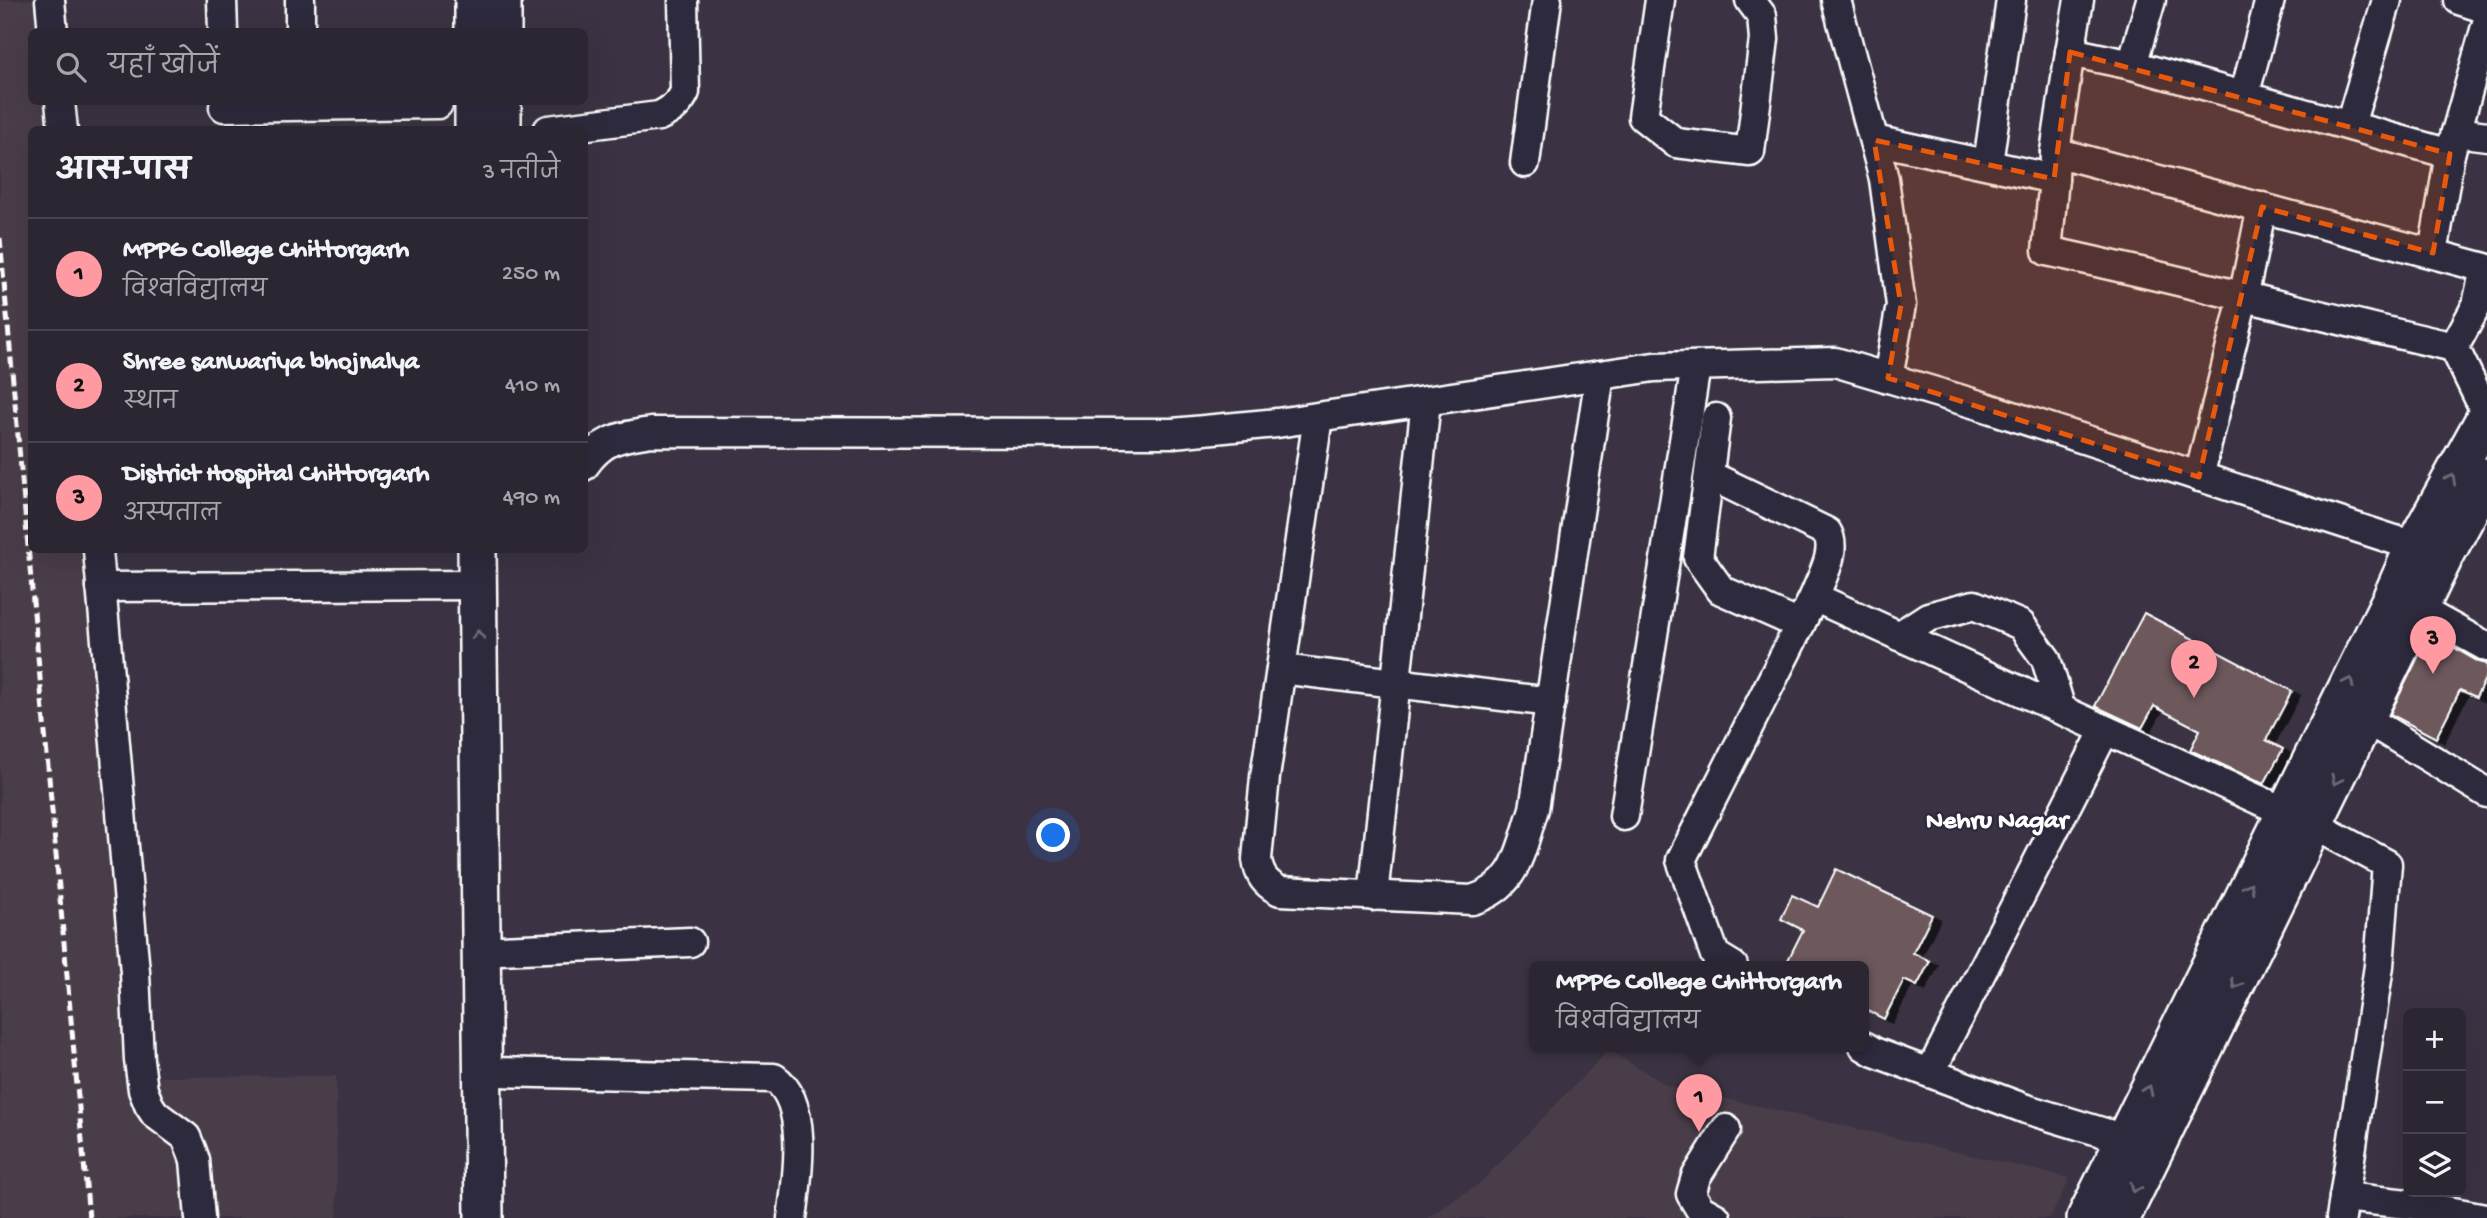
<!DOCTYPE html>
<html lang="hi">
<meta charset="utf-8">
<style>
body{margin:0;font-family:"Gochi Hand","Playpen Sans Deva",sans-serif;background:#342e3a;color:#f1f3f6}
.controls{position:absolute;right:21px;bottom:21px;display:grid;overflow:hidden;border-radius:10px;box-shadow:0 7px 28px #0002}
.controls button{width:63px;height:63px;display:grid;place-items:center;padding:0;border:0;border-bottom:2px solid #48434d;background:#2c2632;color:#f1f3f6;font:35px sans-serif}
.you{position:absolute;left:1054px;top:836px;width:24px;height:24px;margin:-18px;border:5px solid #fff;border-radius:50%;background:#1a73e8;box-shadow:0 0 0 10px #1a73e833}
.badge{display:grid;place-items:center;width:46px;height:46px;border-radius:50%;background:#ff9aa2;color:#111;font-size:23px;font-weight:700}
.pin{position:absolute;translate:-50% -58px;filter:drop-shadow(0 2px 4px #0008)}
.pin::after{content:'';position:absolute;top:37px;width:24px;height:21px;background:inherit;clip-path:polygon(0 0,100% 0,50% 100%)}
.popup{position:absolute;left:1529px;top:961px;width:340px;height:91px;box-sizing:border-box;display:grid;place-content:center;border-radius:10px;background:#2c2632;filter:drop-shadow(0 2px 5px #0005);font-size:23px;white-space:nowrap;color:#a6a5ac}
.popup b{font-size:26px;color:#f1f3f6}
.popup::after{content:'';position:absolute;left:50%;top:100%;margin-left:-14px;border:14px solid transparent;border-top-color:#2c2632}
.list{margin:0;padding:0;list-style:none}
h2{display:flex;justify-content:space-between;align-items:center;height:91px;margin:0;padding:0 28px;font-size:30px}
h2 small{font-size:23px;font-weight:400;color:#a6a5ac}
.list li{display:grid;grid-template-columns:46px 1fr auto;gap:21px;align-items:center;box-sizing:border-box;height:112px;padding:0 28px;border-top:2px solid #48434d}
.list b{display:block;font-size:26px;white-space:nowrap}
.list p{margin:0;font-size:23px;white-space:nowrap;color:#a6a5ac}
.list em{font-size:23px;font-style:normal;color:#a6a5ac}
.icon{flex:none;width:38px;height:38px;fill:none;stroke:currentColor;stroke-width:2;stroke-linecap:round;stroke-linejoin:round}
.map{position:relative;flex:none;width:2487px;height:1218px;overflow:hidden}
.search{position:absolute;background:#2c2632;box-shadow:0 7px 28px #0002;left:28px;top:28px;width:560px;height:77px;display:flex;align-items:center;gap:18px;box-sizing:border-box;padding:0 24px;border-radius:10px;color:#a6a5ac;font-size:26px}
.panel{position:absolute;background:#2c2632;box-shadow:0 7px 28px #0002;left:28px;top:126px;width:560px;height:427px;border-radius:10px}
.map>svg:first-child{display:block}
</style>
<div class="map">
<svg width="2487" height="1218" viewBox="0 0 2487 1218">
<defs>
<filter id="shadow"><feDropShadow dx="8" dy="4.5" stdDeviation="0" flood-color="#0009"/></filter>
</defs>
<rect width="100%" height="100%" fill="#3b3343"/>
<filter id="ink" filterUnits="userSpaceOnUse"><feTurbulence type="fractalNoise" baseFrequency=".0143" numOctaves="2"/><feDisplacementMap in="SourceGraphic" scale="14" xChannelSelector="R" yChannelSelector="G"/><feConvolveMatrix kernelMatrix="1 2 1 2 8 2 1 2 1" color-interpolation-filters="sRGB"/></filter>
<g filter="url(#ink)">
<g fill="#4a3e4a">
<path d="M0,0H38L41,31L32,32V102H48L51,129L32,130V550H87L151,1077L336,1076L337,1218H0Z"/>
<path d="M1609,1050L1666,1085L2070,1178L2050,1218H1427L1479,1184Z"/>
</g>
<g fill="#6d595b" stroke="#fff" stroke-width="2" filter="url(#shadow)">
<path d="M2144,613L2292,691L2266,740L2283,749L2264,784L2190,750L2200,730L2154,706L2142,728L2095,706Z"/>
<path d="M2437,638L2479,662L2487,664V675L2476,697L2460,690L2436,738L2390,714L2427,639L2435,643Z"/>
<path d="M1836,869L1932,915L1913,953L1930,961L1917,986L1904,980L1884,1019L1864,1009V966H1785L1803,930L1781,919L1792,895L1818,907Z"/>
</g>
<g fill="none" stroke-linecap="round" stroke-linejoin="round">
<g stroke="#fff" stroke-width="33">
<g id="minor">
<path d="M50,0L53,32"/>
<path d="M222,0L223,32"/>
<path d="M300,0V32"/>
<path d="M1660,0L1643,117L1676,143L1750,152L1764,39L1762,16L1750,0"/>
<path d="M1836,0L1884,179L1901,305L1888,378"/>
<path d="M2459,0L2487,9"/>
<path d="M2070,52L2079,0"/>
<path d="M2132,65L2151,0"/>
<path d="M2244,96L2270,0"/>
<path d="M60,102L63,130"/>
<path d="M224,107L438,104"/>
<path d="M2350,125L2387,0"/>
<path d="M548,130L659,116C671,110 679,105 685,92L683,0"/>
<path d="M2456,132L2487,136"/>
<path d="M1874,140L2054,179L2055,152L2070,52L2132,65L2450,154"/>
<path d="M2055,152L2485,268L2477,305L2454,347L2487,415"/>
<path d="M1525,163L1547,0"/>
<path d="M1988,164L2011,0"/>
<path d="M2054,179L2047,251C2183,280 2318,316 2454,347"/>
<path d="M2433,253L2450,154L2487,23"/>
<path d="M1318,417L1265,777L1257,859C1259,876 1266,884 1280,891L1472,900C1518,886 1520,850 1534,809L1600,375"/>
<path d="M1716,418L1698,558L1721,590L1800,625"/>
<path d="M584,466C603,438 620,437 651,432L1173,433L1277,423L1654,367L1835,362L1979,405L2432,552"/>
<path d="M1709,475L1827,532C1838,551 1821,578 1814,597"/>
<path d="M2199,477L2243,298L2262,207"/>
<path d="M98,550L135,972L139,1060L143,1090L149,1105L155,1114L186,1137L191,1149L195,1160L200,1218"/>
<path d="M101,587L477,585"/>
<path d="M2420,610L2487,647"/>
<path d="M1899,636L1928,617L1974,605L2021,625L2046,659L2061,710"/>
<path d="M1281,669L1551,702"/>
<path d="M2366,719L2487,793"/>
<path d="M1624,816L1696,366"/>
<path d="M1373,896L1426,401"/>
<path d="M499,950L690,942"/>
<path d="M1733,966L1715,955L1681,860L1814,597L2314,825L2387,864L2379,966L2341,1218"/>
<path d="M1864,1046L1874,1052L2026,1109L2144,1145"/>
<path d="M498,1072L774,1078C810,1102 797,1181 792,1218"/>
<path d="M1930,1073L2105,730"/>
<path d="M2344,1197L2416,1205L2485,1218"/>
<path d="M1716,1218L1700,1209L1691,1194L1696,1177L1726,1129"/>
</g>
</g>
<g stroke="#fff" stroke-width="42">
<g id="major">
<path d="M474,0V32"/>
<path d="M502,0V32"/>
<path d="M474,102V130"/>
<path d="M502,102V130"/>
<path d="M477,550L484,1218"/>
<path d="M2086,1218L2392,597L2414,547L2487,415"/>
<path d="M2121,1218L2444,557L2487,477"/>
</g>
</g>
<use href="#minor" stroke="#2f2a3d" stroke-width="28"/>
<use href="#major" stroke="#2f2a3d" stroke-width="37"/>
<path stroke="#fff" stroke-width="5" stroke-dasharray="10 5" stroke-linecap="butt" d="M0,238L89,1218"/>
</g>
<defs><path id="oneway-chevron" d="M-2-3.5L2.5 0L-2 3.5" fill="none" stroke-width="1.6" stroke-linecap="round" stroke-linejoin="round" transform="scale(1.75)"/></defs>
<g stroke="#6d6a77">
<use href="#oneway-chevron" transform="translate(2451 479) rotate(-61)"/>
<use href="#oneway-chevron" transform="translate(478 635) rotate(-91)"/>
<use href="#oneway-chevron" transform="translate(2349 682) rotate(-64)"/>
<use href="#oneway-chevron" transform="translate(2336 780) rotate(116)"/>
<use href="#oneway-chevron" transform="translate(2249 887) rotate(-64)"/>
<use href="#oneway-chevron" transform="translate(2236 984) rotate(117)"/>
<use href="#oneway-chevron" transform="translate(2148 1090) rotate(-64)"/>
<use href="#oneway-chevron" transform="translate(2135 1188) rotate(115)"/>
</g>
</g>
<path fill="#e8590c" fill-opacity="0.2" stroke="#e8590c" stroke-width="5" stroke-dasharray="14 9" stroke-linejoin="round" d="M2070,52L2450,154L2433,253L2262,207L2199,477L1888,378L1901,305L1874,140L2054,179Z"/>
<g text-anchor="middle" dominant-baseline="central" stroke-width="5" stroke-linejoin="round" paint-order="stroke">
<g font-size="26" font-weight="bold" fill="#fff" stroke="#2f2a3d">
<text x="1997" y="822">Nehru Nagar</text>
</g>
</g>
</svg>
<div class="controls">
<button>+</button>
<button>−</button>
<button><svg class="icon" aria-label="layers" viewBox="0 0 24 24"><path d="M12 4l9 5-9 5-9-5zM3 14l9 5 9-5"/></svg></button>
</div>
<div class="you"></div>
<div class="pin badge" style="left:1699px;top:1132px">1</div>
<div class="popup"><b>MPPG College Chittorgarh</b>विश्वविद्यालय</div>
<div class="pin badge" style="left:2194px;top:698px">2</div>
<div class="pin badge" style="left:2433px;top:674px">3</div>
<div class="search"><svg class="icon" aria-label="search" viewBox="0 0 24 24"><circle cx="10" cy="10" r="6"/><path d="M15 15l6 6"/></svg>यहाँ खोजें</div>
<section class="panel">
<h2>आस-पास<small>3 नतीजे</small></h2>
<ul class="list">
<li><span class="badge">1</span><div><b>MPPG College Chittorgarh</b><p>विश्वविद्यालय</p></div><em>250 m</em></li>
<li><span class="badge">2</span><div><b>Shree sanwariya bhojnalya</b><p>स्थान</p></div><em>410 m</em></li>
<li><span class="badge">3</span><div><b>District Hospital Chittorgarh</b><p>अस्पताल</p></div><em>490 m</em></li>
</ul>
</section>
</div>
